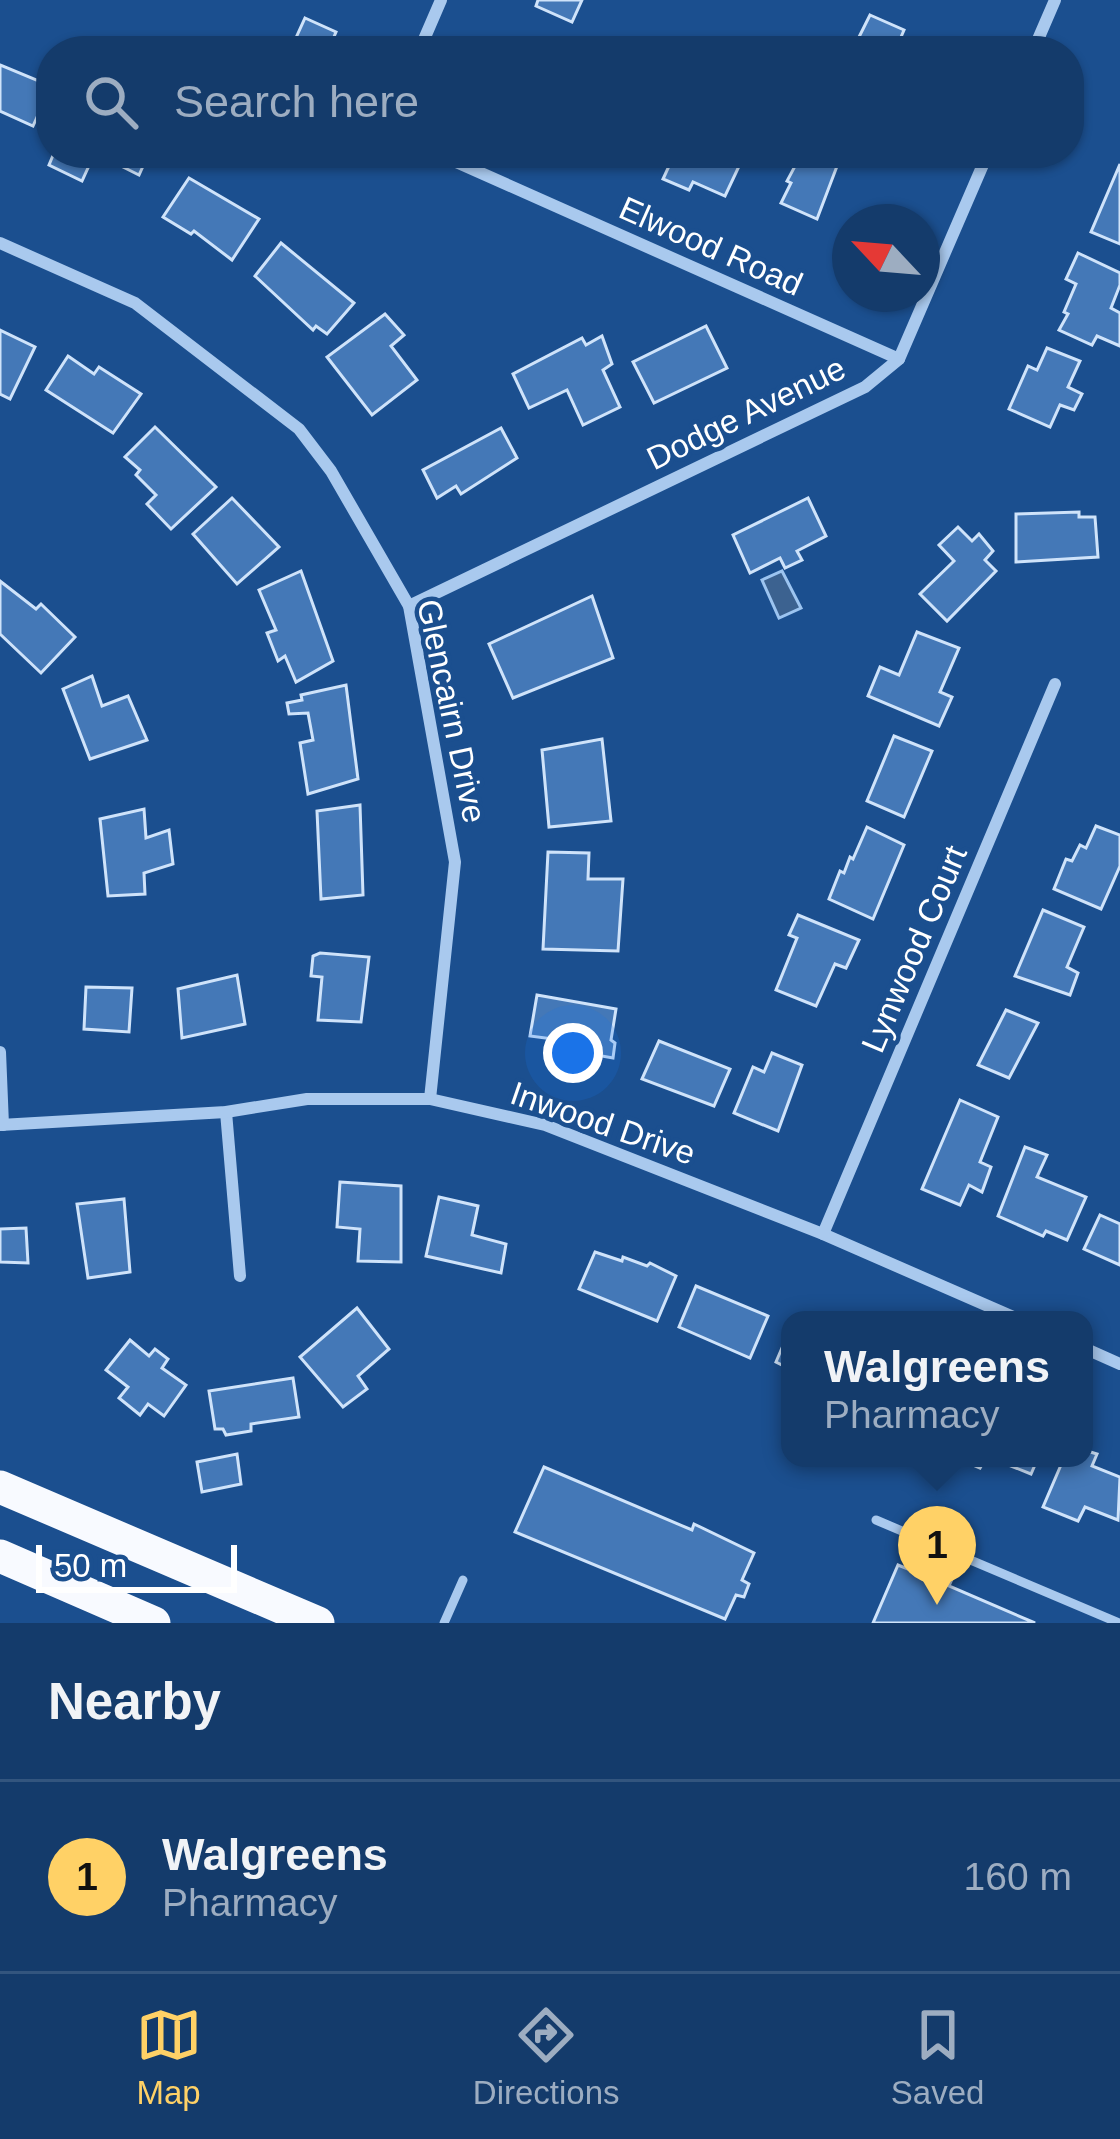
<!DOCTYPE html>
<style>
body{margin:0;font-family:Helvetica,sans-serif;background:#1d4271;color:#f1f3f6}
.compass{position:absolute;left:832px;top:204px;width:108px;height:108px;border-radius:50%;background:#143b6b;box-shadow:0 3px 9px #0004;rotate:296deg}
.scale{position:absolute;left:36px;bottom:30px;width:201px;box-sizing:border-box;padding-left:12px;border:6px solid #fff;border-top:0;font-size:33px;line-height:42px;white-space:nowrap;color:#fff;-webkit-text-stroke:9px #1b4f8f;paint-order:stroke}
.you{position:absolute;left:573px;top:1053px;width:42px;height:42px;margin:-30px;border:9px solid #fff;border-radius:50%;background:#1a73e8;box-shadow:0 0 0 18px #1a73e833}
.badge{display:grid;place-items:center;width:78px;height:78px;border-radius:50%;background:#ffd166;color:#111;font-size:39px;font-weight:700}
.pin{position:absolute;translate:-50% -99px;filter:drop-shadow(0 3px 6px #0008)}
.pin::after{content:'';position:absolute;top:63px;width:42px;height:36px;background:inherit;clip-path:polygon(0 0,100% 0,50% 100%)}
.popup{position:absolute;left:781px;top:1311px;width:312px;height:156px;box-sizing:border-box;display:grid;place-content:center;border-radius:24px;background:#143b6b;filter:drop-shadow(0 3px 9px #0005);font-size:39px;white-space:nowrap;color:#9dadc1}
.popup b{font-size:45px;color:#f1f3f6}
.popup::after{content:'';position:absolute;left:50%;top:100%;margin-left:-24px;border:24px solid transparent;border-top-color:#143b6b}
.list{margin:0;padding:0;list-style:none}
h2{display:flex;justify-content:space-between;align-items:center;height:156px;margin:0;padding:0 48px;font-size:51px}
h2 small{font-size:39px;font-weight:400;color:#9dadc1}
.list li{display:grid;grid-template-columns:78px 1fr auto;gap:36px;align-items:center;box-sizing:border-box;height:192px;padding:0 48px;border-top:3px solid #33557e}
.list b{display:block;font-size:45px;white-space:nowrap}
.list p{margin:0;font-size:39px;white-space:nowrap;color:#9dadc1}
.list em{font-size:39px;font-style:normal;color:#9dadc1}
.icon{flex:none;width:66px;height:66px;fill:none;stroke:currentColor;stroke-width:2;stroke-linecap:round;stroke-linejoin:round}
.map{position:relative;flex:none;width:1120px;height:1623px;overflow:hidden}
.search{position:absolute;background:#143b6b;box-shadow:0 3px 9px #0004;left:36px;right:36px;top:36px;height:132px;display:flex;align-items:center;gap:30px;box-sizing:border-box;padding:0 42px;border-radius:48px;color:#9dadc1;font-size:45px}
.sheet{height:348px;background:#143b6b}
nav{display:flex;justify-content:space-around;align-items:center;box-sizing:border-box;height:168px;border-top:3px solid #33557e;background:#143b6b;font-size:33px;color:#9dadc1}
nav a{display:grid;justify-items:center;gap:6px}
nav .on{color:#ffd166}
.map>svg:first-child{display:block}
</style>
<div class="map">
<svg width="1120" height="1623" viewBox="0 0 1120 1623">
<rect width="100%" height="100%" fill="#1b4f8f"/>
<path fill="#3c6290" stroke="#9cc4f0" stroke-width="3" d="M782,571L801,608L779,618L762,580Z"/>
<g fill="#4478b7" stroke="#cfe3fa" stroke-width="3">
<path d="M538,0H582L572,22L536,6Z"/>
<path d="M870,15L904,30L895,51H852Z"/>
<path d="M305,18L336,32L328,51H290Z"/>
<path d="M524,39L555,51H519Z"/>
<path d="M0,65L51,86L33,126L0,111Z"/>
<path d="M54,153H149L139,175L109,160L107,164L93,157L82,181L49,165Z"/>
<path d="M675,153H719L741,162L725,196L693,182L689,190L663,179Z"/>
<path d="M802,153H842L817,219L781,203L791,183L787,181Z"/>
<path d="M1120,164V244L1091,232Z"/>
<path d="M189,178L259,219L232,260L194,231L191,234L163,217Z"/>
<path d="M281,243L354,303L327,334L316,326L313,330L255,276Z"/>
<path d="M1078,253L1120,273V285L1111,308L1120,313V346L1097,336L1092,345L1059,330L1068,314L1064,312L1076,284L1066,279Z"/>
<path d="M385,314L404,335L391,346L417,380L372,415L327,357Z"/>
<path d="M706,326L727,368L654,403L633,362Z"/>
<path d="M0,330L35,347L10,399L0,394Z"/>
<path d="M602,336L612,364L603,370L620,407L583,425L567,390L529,408L513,374L582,338L586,345Z"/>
<path d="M1047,348L1080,361L1068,387L1082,394L1074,410L1060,405L1050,427L1009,409L1028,366L1037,370Z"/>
<path d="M68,356L94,374L99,367L141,394L113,433L46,390Z"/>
<path d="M155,427L216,487L171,529L147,504L156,495L136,475L140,470L125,457Z"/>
<path d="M501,428L517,458L461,494L456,486L437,498L423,470Z"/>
<path d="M232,498L279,547L237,584L193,534Z"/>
<path d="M808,498L826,536L797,551L802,560L785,568L780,558L750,573L733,535Z"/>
<path d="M1079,512V517H1095L1098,557L1016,562V514Z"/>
<path d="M958,527L972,541L979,534L993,551L985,560L996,571L947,621L920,594L954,561L939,545Z"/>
<path d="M301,571L333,661L296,682L285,656L278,661L267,633L276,630L259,590Z"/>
<path d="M0,581L36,609L41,604L75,637L41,673L0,634Z"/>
<path d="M592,596L613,658L513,698L489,644Z"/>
<path d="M917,632L959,648L940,692L952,697L939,726L868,696L880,667L899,675Z"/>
<path d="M92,676L102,706L128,696L147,740L90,759L63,689Z"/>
<path d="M346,685L358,779L308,794L300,743L313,740L308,713L289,714L287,703L302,700L301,695Z"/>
<path d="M894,736L932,751L904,817L867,801Z"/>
<path d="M602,739L611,821L549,827L542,750Z"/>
<path d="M360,805L363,895L321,899L317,811Z"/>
<path d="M144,809L146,838L169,830L173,864L144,873L145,894L108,896L100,819Z"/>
<path d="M1096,826L1120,835V866L1101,909L1054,889L1066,859L1072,861L1080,845L1086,848Z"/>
<path d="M867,827L904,845L873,919L829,899L840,871L844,873L850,857L853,859Z"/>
<path d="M548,852L589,853L588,879H623L618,951L543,949Z"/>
<path d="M1043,910L1084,927L1067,967L1078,973L1070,995L1015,976Z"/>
<path d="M798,915L859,940L846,968L835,964L816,1006L776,990L797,938L789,935Z"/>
<path d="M320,953L369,957L361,1022L318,1020L322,977L311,976L313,956Z"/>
<path d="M237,975L245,1024L182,1038L178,989Z"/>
<path d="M86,987L132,988L129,1032L84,1029Z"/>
<path d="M537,995L616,1009L611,1040L615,1043L613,1058L574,1051L575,1046L561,1044V1040L530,1036Z"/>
<path d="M1006,1010L1038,1023L1009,1078L978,1065Z"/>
<path d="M659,1041L730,1069L714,1106L642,1079Z"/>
<path d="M772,1053L802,1065L778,1131L734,1113L753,1067L764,1072Z"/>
<path d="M960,1100L998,1117L980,1162L991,1167L982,1192L969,1185L960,1205L922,1189Z"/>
<path d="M1025,1147L1047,1155L1037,1177L1086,1197L1067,1240L1046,1231L1043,1236L998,1216Z"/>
<path d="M340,1182L401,1186V1262L358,1261L360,1229L337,1227Z"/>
<path d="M439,1197L478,1206L472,1235L506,1244L501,1273L426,1256Z"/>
<path d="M124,1199L130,1272L88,1278L77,1204Z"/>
<path d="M1100,1215L1120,1224V1265L1084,1249Z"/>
<path d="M26,1228L28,1263L0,1262V1229Z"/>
<path d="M595,1252L622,1261L623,1257L647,1266L650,1263L676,1276L657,1321L579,1289Z"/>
<path d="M696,1286L768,1316L750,1358L679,1327Z"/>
<path d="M357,1308L389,1349L358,1376L367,1389L343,1407L300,1357Z"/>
<path d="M790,1329V1369L776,1362Z"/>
<path d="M130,1340L149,1356L155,1349L168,1359L162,1368L186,1385L164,1416L148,1404L140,1415L119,1398L128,1387L106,1370Z"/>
<path d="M293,1378L299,1417L251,1424V1431L226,1435L223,1429H215L209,1391Z"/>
<path d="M1084,1450L1097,1454L1092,1466L1120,1477L1118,1520L1085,1507L1078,1521L1043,1507L1064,1458H1084Z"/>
<path d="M237,1454L241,1484L202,1492L197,1462Z"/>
<path d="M957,1458H986L980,1468Z"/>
<path d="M991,1458H1038L1031,1474Z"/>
<path d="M544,1467L692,1530L694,1524L754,1553L742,1580L749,1584L744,1597L736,1595L725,1619L515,1532Z"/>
<path d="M927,1553L958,1566L949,1586L1035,1623H873L898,1565L918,1573Z"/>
</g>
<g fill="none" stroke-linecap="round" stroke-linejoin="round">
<g stroke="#a9c9ee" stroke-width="9">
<path d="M876,1520L1119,1623"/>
<path d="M444,1623L463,1580"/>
</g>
<g stroke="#a9c9ee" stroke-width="12">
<path d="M419,51L441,0"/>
<path d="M1033,51L1055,0"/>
<path d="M436,153L899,359"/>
<path d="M0,243L135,303L299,429L331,471L409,606L455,862L430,1099"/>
<path d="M409,606L865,387L899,359L988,153"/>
<path d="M0,1052L3,1125"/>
<path d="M226,1112L240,1276"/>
<path d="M0,1125L226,1112L307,1099H430L545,1125L823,1234L1020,1320"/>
<path d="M823,1234L1055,684"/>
<path d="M1084,1348L1120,1364"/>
</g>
<g stroke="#f8faff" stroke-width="33">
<path d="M0,1487L318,1623"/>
<path d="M0,1556L154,1623"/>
</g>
</g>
<g text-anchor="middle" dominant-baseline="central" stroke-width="9" stroke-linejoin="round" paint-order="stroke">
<g font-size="33" fill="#fff" stroke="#1b4f8f">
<text transform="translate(711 246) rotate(24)">Elwood Road</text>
<text transform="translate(746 413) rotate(-26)">Dodge Avenue</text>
<text transform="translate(452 711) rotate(78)">Glencairn Drive</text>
<text transform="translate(914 949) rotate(-67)">Lynwood Court</text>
<text transform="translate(603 1123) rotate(19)">Inwood Drive</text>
</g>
</g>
</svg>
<svg class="compass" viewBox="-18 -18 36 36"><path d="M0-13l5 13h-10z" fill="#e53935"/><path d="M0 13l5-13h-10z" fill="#9dadc1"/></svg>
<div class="scale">50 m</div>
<div class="you"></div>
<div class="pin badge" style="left:937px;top:1605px">1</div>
<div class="popup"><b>Walgreens</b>Pharmacy</div>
<div class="search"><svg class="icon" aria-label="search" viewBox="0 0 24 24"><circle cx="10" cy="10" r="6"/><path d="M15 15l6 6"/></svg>Search here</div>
</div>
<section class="sheet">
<h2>Nearby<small></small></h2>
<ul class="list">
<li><span class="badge">1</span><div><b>Walgreens</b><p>Pharmacy</p></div><em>160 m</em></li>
</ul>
</section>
<nav>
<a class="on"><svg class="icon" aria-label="map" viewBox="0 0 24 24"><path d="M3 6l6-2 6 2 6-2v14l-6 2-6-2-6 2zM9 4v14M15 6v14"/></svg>Map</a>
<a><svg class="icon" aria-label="directions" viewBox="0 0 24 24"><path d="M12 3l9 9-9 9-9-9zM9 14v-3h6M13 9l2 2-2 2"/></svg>Directions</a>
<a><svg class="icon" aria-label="saved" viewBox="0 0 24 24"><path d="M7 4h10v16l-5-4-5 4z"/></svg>Saved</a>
</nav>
